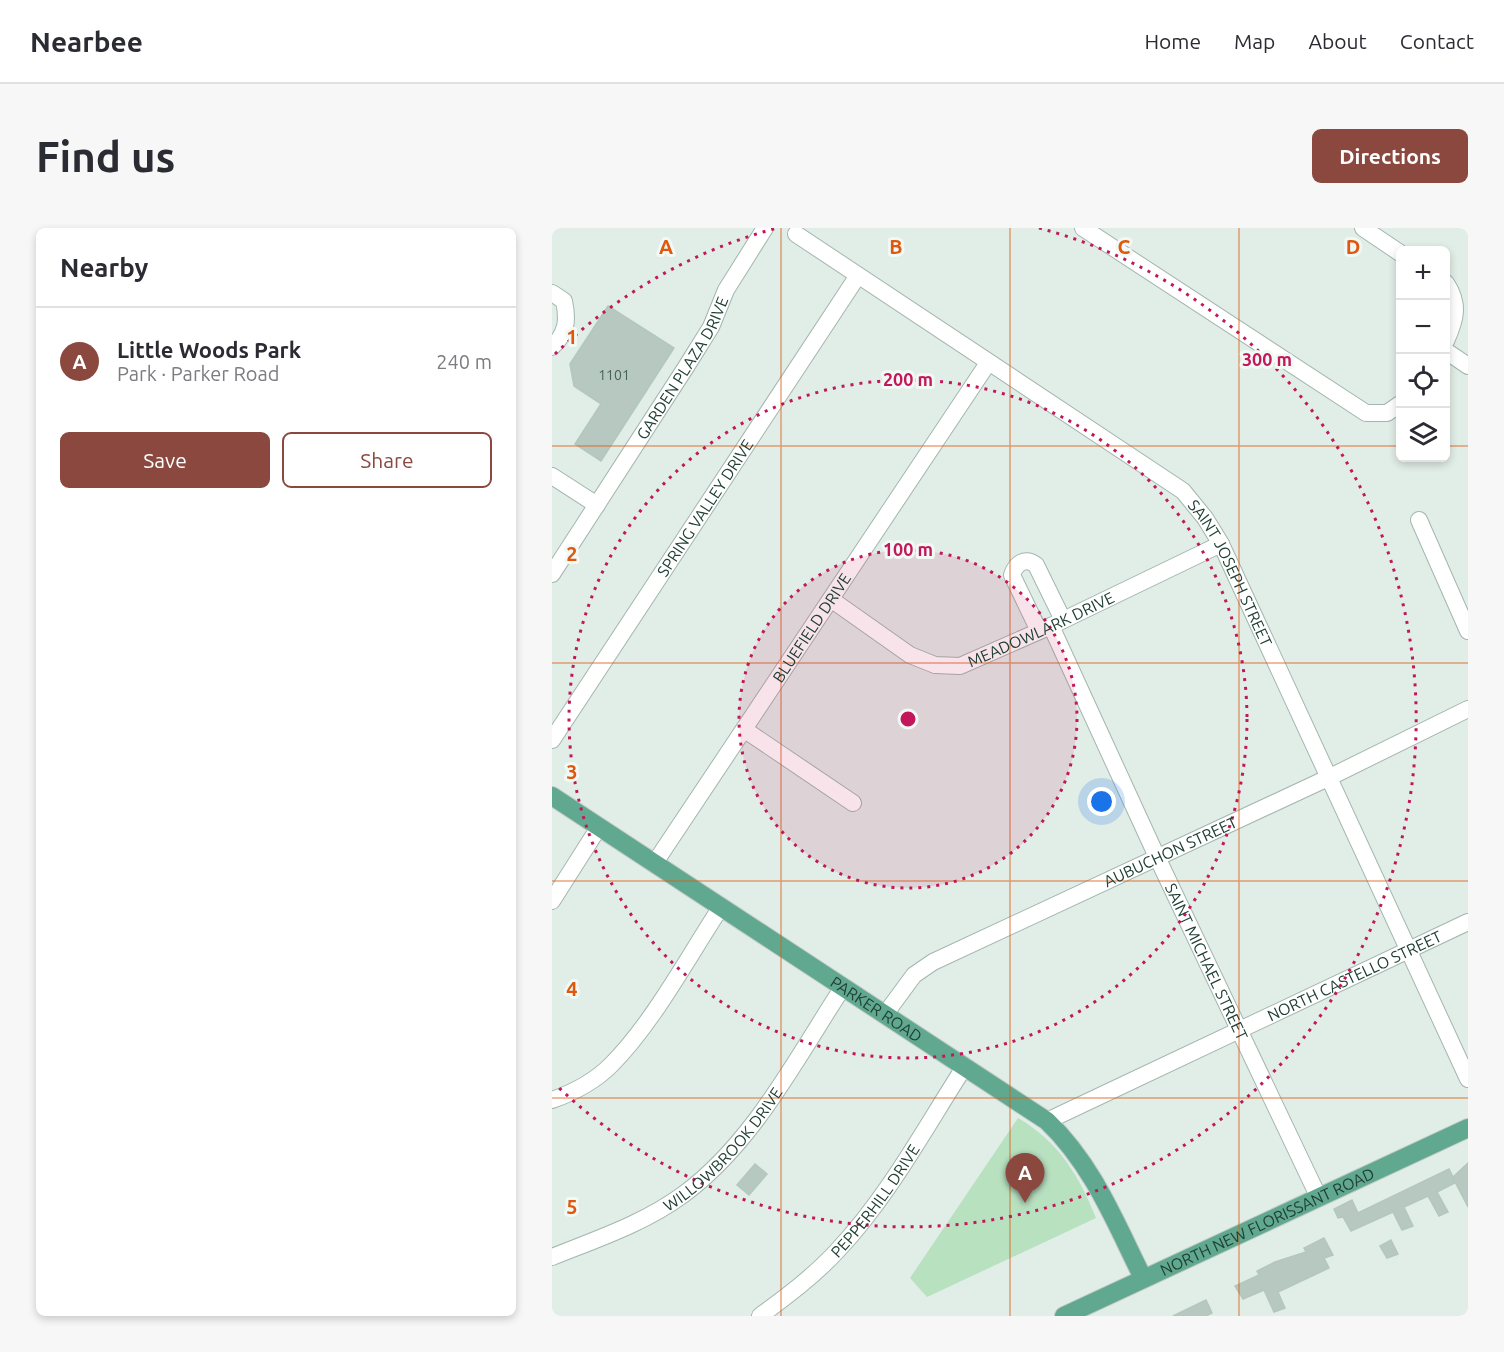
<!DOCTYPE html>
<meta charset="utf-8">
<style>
body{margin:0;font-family:Ubuntu,sans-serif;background:#f7f7f7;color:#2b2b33}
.controls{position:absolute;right:18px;top:18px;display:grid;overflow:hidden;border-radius:9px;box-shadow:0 3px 9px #0003}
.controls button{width:54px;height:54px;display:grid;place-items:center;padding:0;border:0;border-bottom:2px solid #e1e1e2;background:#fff;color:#2b2b33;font:30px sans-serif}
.you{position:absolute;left:550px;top:574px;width:21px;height:21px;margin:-15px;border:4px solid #fff;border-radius:50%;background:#1a73e8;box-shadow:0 0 0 9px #1a73e833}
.badge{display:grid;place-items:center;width:39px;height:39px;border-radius:50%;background:#8a483f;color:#fff;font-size:20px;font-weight:700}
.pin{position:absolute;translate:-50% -50px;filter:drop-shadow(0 2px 3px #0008)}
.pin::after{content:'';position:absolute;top:32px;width:21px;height:18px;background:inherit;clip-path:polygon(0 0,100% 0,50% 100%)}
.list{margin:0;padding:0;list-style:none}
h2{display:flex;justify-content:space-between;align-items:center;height:78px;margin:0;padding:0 24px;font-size:26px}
h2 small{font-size:20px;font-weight:400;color:#7c7c81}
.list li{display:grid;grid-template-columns:39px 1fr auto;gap:18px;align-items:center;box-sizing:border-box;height:108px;padding:0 24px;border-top:2px solid #e1e1e2}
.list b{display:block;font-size:22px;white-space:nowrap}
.list p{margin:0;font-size:20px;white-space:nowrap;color:#7c7c81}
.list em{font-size:20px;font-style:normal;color:#7c7c81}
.actions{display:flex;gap:12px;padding:18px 24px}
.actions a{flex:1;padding:14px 0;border:2px solid #8a483f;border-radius:9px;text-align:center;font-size:21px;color:#8a483f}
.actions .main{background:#8a483f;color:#fff}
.icon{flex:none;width:33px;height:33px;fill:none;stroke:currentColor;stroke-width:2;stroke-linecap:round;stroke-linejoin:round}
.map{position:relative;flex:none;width:916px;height:1088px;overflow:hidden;border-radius:9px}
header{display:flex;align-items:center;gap:36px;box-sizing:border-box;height:84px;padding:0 30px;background:#fff;border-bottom:2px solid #e1e1e2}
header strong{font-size:28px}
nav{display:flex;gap:33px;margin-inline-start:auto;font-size:21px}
.intro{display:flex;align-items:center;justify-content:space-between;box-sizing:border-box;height:144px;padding:0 36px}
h1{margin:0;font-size:42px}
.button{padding:15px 27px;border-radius:9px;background:#8a483f;color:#fff;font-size:21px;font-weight:700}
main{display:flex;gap:36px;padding:0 36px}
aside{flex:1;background:#fff;border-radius:9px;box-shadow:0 3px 9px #0003}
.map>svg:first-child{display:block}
</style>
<header>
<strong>Nearbee</strong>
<nav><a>Home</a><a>Map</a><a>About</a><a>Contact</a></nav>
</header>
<div class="intro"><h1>Find us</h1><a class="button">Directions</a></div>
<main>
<aside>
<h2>Nearby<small></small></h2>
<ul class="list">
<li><span class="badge">A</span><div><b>Little Woods Park</b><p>Park · Parker Road</p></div><em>240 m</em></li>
</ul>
<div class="actions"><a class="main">Save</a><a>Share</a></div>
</aside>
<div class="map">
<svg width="916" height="1088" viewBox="0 0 916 1088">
<rect width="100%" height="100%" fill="#e1ede7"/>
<path fill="#b8e1c0" d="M466,890C507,914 527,948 544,990L375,1069L358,1050Z"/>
<g fill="#b6c8c0" stroke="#b3c8bd" stroke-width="1.5">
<path d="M56,78L122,120L49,233L23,216L49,176L22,158L18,136Z"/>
<path d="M916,935V979L901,950L903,955L885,964L896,984L887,988L876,968L852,979L861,998L850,1002L841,984L799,1003L791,989L786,990L782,981L800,972L806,985L897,941L901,949Z"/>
<path d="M203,936L215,946L197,967L185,957Z"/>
<path d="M772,1010L781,1027L772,1030L777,1040L726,1064L733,1080L722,1084L712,1062L691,1071L683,1058L707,1047L705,1043L723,1034L754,1024L752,1020Z"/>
<path d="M839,1012L846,1026L835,1030L828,1018Z"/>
<path d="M654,1072L660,1085L654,1088H621Z"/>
</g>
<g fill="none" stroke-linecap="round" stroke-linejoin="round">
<g stroke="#a3b6ae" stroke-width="18">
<g id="minor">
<path d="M531,0L814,185H835L848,176"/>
<path d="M811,0L848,25"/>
<path id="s1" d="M244,6L631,263L653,290L669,316L916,851"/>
<path d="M894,55C908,76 904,91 894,113"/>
<path d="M0,65L12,73C16,92 15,105 0,119"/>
<path d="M894,123L916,138"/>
<path d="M0,248L45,277"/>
<path d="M867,292L916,403"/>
<path id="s2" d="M0,346L134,139L159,99L174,62L213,0"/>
<path id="s3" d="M280,372L358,427L383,437L408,438L499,398L669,316"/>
<path id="s4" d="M499,398L605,629L767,970"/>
<path d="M487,403L460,347C464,335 473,329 484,337L511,392"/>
<path d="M193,502L301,575"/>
<path id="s5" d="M0,512L305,49"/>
<path id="s6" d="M102,636L436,135"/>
<path d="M0,673L47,599"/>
<path id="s7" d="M334,785L362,747L381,734L778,549L916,481"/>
<path d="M0,872C20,865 43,853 59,837C101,795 136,729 169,679"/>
<path id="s8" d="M495,893L916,694"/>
<path id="s9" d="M0,1029C45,1011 93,995 132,966C202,914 245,829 291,759"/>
<path id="s10" d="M208,1088C235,1068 262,1048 285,1023C336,969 373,900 413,838"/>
</g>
</g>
<g stroke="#c1cac6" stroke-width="20">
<g id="major">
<path id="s11" d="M0,568L495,893C541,937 563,994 591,1050"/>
<path id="s12" d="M512,1088L916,900"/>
</g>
</g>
<use href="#minor" stroke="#fff" stroke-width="16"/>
<use href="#major" stroke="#61a890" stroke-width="18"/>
</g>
<path fill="none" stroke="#de580e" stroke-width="1.5" stroke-opacity="0.55" d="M229,0V1088M458,0V1088M687,0V1088M0,218H848M894,218H916M0,435H916M0,653H916M0,870H916"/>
<circle cx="356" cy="491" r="169" fill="#c2185b" fill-opacity=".12"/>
<g fill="none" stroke="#c2185b" stroke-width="3" stroke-dasharray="3 6">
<circle cx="356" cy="491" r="169"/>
<circle cx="356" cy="491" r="339"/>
<path d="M3 126A508 508 0 0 1 225 0M487 0A508 508 0 1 1 3 856"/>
</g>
<g text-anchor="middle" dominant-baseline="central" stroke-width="6" stroke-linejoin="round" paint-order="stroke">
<g font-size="14" fill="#466258">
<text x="62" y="147">1101</text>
</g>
<g font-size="16" fill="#204035" stroke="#f2f9f5">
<text stroke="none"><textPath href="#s2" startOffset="244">GARDEN PLAZA DRIVE</textPath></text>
<text stroke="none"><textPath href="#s5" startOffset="278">SPRING VALLEY DRIVE</textPath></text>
<text stroke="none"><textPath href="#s1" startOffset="560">SAINT JOSEPH STREET</textPath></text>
<text stroke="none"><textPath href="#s6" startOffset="284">BLUEFIELD DRIVE</textPath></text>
<text stroke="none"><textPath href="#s3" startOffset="236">MEADOWLARK DRIVE</textPath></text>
<text stroke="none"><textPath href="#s7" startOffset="332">AUBUCHON STREET</textPath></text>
<text stroke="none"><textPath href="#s4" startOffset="370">SAINT MICHAEL STREET</textPath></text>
<text stroke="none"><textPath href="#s8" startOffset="340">NORTH CASTELLO STREET</textPath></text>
<text stroke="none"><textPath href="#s11" startOffset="388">PARKER ROAD</textPath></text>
<text stroke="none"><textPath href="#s9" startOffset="206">WILLOWBROOK DRIVE</textPath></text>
<text stroke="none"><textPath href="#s10" startOffset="164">PEPPERHILL DRIVE</textPath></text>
<text stroke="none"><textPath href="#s12" startOffset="224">NORTH NEW FLORISSANT ROAD</textPath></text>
</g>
</g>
<g font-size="20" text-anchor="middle" font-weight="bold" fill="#de580e" stroke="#f2f9f5" stroke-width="6" stroke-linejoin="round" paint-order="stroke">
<text x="114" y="26">A</text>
<text x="344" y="26">B</text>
<text x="572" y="26">C</text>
<text x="801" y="26">D</text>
<text x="20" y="116">1</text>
<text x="20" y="333">2</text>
<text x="20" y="551">3</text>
<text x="20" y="768">4</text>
<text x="20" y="986">5</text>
</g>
<circle cx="356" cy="491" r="9" fill="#c2185b" stroke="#f2f9f5" stroke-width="3"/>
<g font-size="18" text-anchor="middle" font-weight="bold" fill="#c2185b" stroke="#f2f9f5" stroke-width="6" stroke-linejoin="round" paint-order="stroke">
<text x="715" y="138">300 m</text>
<text x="356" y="158">200 m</text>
<text x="356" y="328">100 m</text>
</g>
</svg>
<div class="controls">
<button>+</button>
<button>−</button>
<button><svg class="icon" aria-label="locate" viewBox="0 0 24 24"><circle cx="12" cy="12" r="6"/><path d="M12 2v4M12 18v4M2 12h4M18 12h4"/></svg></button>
<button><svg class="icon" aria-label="layers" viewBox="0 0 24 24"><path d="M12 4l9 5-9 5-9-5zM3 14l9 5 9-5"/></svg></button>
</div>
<div class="you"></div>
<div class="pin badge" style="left:473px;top:975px">A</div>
</div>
</main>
